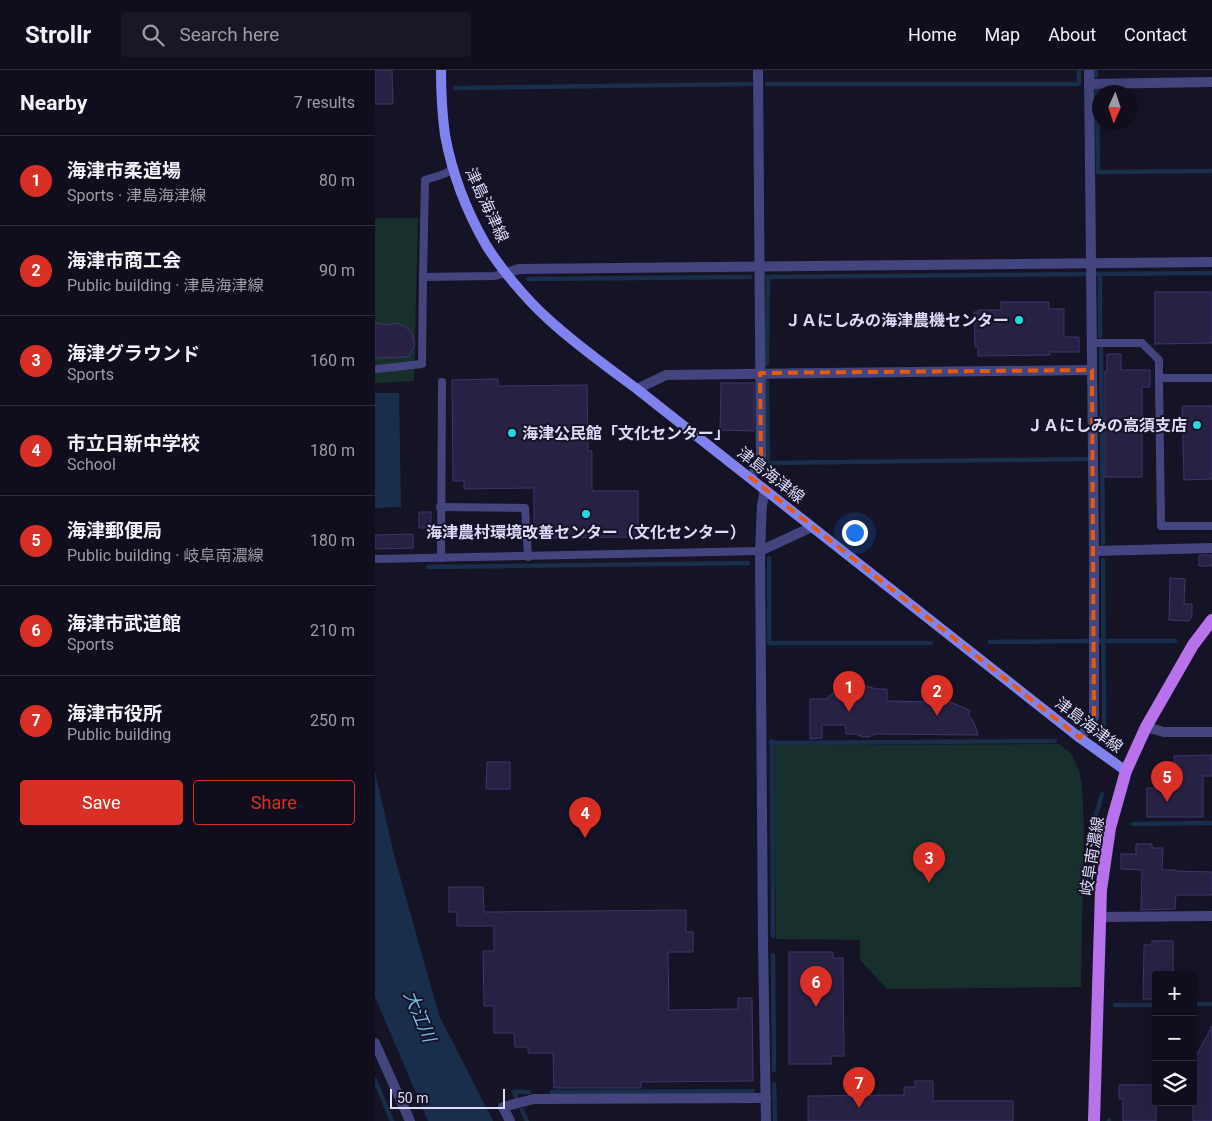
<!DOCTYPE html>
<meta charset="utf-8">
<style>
body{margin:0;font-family:Roboto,"Noto Sans JP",sans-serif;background:#191725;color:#f1f3f6}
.controls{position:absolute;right:15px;bottom:15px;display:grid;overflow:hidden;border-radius:5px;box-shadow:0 5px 20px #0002}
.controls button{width:45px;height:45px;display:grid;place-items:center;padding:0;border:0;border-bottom:1px solid #302e3b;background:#100e1c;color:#f1f3f6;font:25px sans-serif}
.compass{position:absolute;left:717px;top:15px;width:45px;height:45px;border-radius:50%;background:#100e1c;box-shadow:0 5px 20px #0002;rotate:183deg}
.scale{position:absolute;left:15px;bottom:12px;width:115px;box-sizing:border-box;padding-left:5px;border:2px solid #dedcfa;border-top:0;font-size:14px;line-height:18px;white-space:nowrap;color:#dedcfa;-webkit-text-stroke:4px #151326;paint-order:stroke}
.you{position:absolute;left:479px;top:462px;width:18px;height:18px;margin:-12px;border:4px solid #fff;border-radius:50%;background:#1a73e8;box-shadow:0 0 0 8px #1a73e833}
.badge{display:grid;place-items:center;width:32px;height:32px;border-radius:50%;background:#d93025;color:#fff;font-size:16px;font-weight:700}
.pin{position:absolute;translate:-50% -41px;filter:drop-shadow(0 1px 2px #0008)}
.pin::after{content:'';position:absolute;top:26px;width:18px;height:15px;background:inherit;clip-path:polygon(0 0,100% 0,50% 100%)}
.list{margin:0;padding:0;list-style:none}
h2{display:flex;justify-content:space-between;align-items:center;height:65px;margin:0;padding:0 20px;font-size:21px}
h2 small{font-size:16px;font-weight:400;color:#9c9ca3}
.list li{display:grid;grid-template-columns:32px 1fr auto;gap:15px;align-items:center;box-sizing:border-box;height:90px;padding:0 20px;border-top:1px solid #302e3b}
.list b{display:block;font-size:19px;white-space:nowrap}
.list p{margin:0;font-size:16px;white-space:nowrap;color:#9c9ca3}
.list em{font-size:16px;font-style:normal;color:#9c9ca3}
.actions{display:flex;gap:10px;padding:15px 20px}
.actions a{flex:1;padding:11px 0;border:1px solid #d93025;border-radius:5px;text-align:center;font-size:18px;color:#d93025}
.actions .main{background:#d93025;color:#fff}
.icon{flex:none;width:28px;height:28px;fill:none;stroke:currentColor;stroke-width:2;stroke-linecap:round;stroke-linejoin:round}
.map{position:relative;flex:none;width:837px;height:1051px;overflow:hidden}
header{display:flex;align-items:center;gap:30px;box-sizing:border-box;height:70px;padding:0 25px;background:#100e1c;border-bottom:1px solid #302e3b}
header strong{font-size:24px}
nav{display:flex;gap:28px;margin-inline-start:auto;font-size:18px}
.search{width:350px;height:45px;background:#191725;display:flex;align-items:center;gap:12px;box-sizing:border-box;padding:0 18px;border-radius:5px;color:#9c9ca3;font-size:19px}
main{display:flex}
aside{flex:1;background:#100e1c}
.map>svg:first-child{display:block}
</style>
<header>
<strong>Strollr</strong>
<div class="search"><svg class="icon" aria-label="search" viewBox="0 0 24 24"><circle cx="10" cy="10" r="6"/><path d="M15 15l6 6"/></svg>Search here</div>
<nav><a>Home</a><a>Map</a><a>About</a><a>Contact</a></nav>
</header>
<main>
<aside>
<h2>Nearby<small>7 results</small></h2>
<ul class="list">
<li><span class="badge">1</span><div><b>海津市柔道場</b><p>Sports · 津島海津線</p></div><em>80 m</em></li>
<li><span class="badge">2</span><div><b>海津市商工会</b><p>Public building · 津島海津線</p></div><em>90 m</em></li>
<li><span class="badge">3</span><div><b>海津グラウンド</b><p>Sports</p></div><em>160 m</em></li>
<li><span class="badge">4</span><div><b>市立日新中学校</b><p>School</p></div><em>180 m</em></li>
<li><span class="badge">5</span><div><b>海津郵便局</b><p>Public building · 岐阜南濃線</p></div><em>180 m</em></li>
<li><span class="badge">6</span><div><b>海津市武道館</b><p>Sports</p></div><em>210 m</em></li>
<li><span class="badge">7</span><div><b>海津市役所</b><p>Public building</p></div><em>250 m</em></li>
</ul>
<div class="actions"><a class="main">Save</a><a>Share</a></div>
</aside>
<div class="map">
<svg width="837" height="1051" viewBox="0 0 837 1051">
<rect width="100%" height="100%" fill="#151326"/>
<g fill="#172f2d">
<path d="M0,148H43L39,311L0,313Z"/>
<path d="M684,674L696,683L704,700L707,716L709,758L706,917L512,919L485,890V870L401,869L399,675Z"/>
</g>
<g fill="#182e4a">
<path d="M0,323H24L26,437L0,438Z"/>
<path d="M0,701L19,785L64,945L118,1051H53L0,927Z"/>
</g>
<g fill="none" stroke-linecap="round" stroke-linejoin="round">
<g stroke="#182e4a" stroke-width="4.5">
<path d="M721,0V6"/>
<path d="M392,14H704V0"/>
<path d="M80,18L376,14"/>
<path d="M722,20L723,102L837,101"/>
<path d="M721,204L837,203"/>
<path d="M725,204V266"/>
<path d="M388,207L712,204"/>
<path d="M153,209L375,207"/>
<path d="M726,279L728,473"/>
<path d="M392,294L393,207"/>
<path d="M392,310L393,393"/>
<path d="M393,396V393L712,389"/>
<path d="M394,488V573H556"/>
<path d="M728,490L729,655"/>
<path d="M53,497L373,493"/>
<path d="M725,571H800"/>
<path d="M615,572L715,571"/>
<path d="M397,671L398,866"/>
<path d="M396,673L680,671"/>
<path d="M719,752L727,724"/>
<path d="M758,754L837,753"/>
<path d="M398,885L399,1000"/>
<path d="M818,934H837"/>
<path d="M740,935H781"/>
<path d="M0,1010L17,1051"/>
<path d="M399,1014L400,1051"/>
<path d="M177,1022L378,1021"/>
<path d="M141,1027L139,1022H154"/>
<path d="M147,1040L152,1051"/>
<path d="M734,1051V1050"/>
</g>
</g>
<g fill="#272144" stroke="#3e376d">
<path d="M0,0H17L18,34H0Z"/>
<path d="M780,222H837V273L780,274Z"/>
<path d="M626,232H674V239H689V267H704V282H675V285L603,286V277H600L599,242H603V240H626Z"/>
<path d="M0,253L13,255L21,253L29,256L36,261L40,275L33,287L0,288Z"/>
<path d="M732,284H746V300H775V317H767V407H730V301H732Z"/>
<path d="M123,309V316L212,315L213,381H217V421H263V467L159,468V418L89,419V411H78L77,310Z"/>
<path d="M346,313H379V361L345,360Z"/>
<path d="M807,336H837V409L809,410Z"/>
<rect x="44" y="442" width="12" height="16"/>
<path d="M38,464V478L0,479V465Z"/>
<rect x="824" y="485" width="13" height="11"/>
<path d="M795,508L810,509L809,534H817V546L814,551L794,550Z"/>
<path d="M566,614L573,631L596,641L593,644L599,653L603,665L501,664L493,667H488L481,664H471L470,655H447V668L435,669V629H451L457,624L466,620H483L489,616H492L501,619H512V631L561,632Z"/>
<path d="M837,685V706H828V747H772V718H800L799,686Z"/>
<path d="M112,692H135V719H111Z"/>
<path d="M761,774H777V778H788L787,800H801V801L837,802V825H801L800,839L766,840L767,800L746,799V784H761Z"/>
<path d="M74,817H108L109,842L311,840V862H318V882H293L294,940L363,939V928H377L378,1011L266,1012V1018H179L178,983H153V977H140L139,963H119V936H109L108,881H119V856H82V842H74Z"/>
<path d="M777,871H798V905H781V929H768L769,875H777Z"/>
<path d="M414,882H458V888H468L469,986H456V994H414Z"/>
<path d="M837,956V1051H818V992Z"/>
<path d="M540,1011H558V1031H638V1051H433V1026L529,1025V1017H540Z"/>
<path d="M744,1015H781V1051H748V1029H744Z"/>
</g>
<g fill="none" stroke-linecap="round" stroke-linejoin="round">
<g stroke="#44457f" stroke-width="8">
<path d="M78,99L69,104L50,110L48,207L119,206L131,203"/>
<path d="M716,273H767L784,290V308H837"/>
<path d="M2,299L47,294L48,207"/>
<path d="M784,308L786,456H837"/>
<path d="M65,437L150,438L153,487"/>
<path d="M66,488L67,312"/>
<path d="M0,489L385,481"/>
</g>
<g stroke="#44457f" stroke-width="10">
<path d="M714,0L719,481"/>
<path d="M714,14L837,12"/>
<path d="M131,203L144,199L837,192"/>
<path d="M262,319L291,305L717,300"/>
<path d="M375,407L380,401L386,389L383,0"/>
<path d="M390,420L387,435L385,481L388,873L391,1051"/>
<path d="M385,481L437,457"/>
<path d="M771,657L789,662H837"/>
<path d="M705,668L719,647V481L837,478"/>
<path d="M725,847L837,846"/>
<path d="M0,973L35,1051"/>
<path d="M135,1051L128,1037L159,1029L391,1028"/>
</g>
<path stroke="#8083ee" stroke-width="10" d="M66,0C66,21 67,43 70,65C77,103 92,142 111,175C126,199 151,229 172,248C200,274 231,296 262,319L705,668L751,701"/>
<path stroke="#b772ec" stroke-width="12" d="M719,1051L726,820L735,758L751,701L771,657L818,575L837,550"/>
</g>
<path fill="none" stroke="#e8590c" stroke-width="4" stroke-dasharray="10 6" stroke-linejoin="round" d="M717,300L719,647L705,668L375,407L386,389L385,303Z"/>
<g fill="#22d9e1" stroke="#151326" stroke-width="2">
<circle cx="644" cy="250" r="5"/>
<circle cx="822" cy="355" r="5"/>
<circle cx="137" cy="363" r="5"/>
<circle cx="211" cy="444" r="5"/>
</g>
<g text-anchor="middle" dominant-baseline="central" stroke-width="4" stroke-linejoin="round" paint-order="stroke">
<g font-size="16" fill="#dedcfa" stroke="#151326">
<text transform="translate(112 135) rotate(65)">津島海津線</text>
<text transform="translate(396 405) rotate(38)">津島海津線</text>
<text transform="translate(714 655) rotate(37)">津島海津線</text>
<text transform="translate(717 786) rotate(-81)">岐阜南濃線</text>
</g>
<g font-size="16" font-weight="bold" fill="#dedcfa" stroke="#151326" text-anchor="end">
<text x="634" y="250">ＪＡにしみの海津農機センター</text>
<text x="812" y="355">ＪＡにしみの高須支店</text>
<text x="147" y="363" text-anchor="start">海津公民館「文化センター」</text>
<text x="211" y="462" text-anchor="middle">海津農村環境改善センター（文化センター）</text>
</g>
<g font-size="18" font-style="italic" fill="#78bded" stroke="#151326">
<text transform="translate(45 946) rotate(67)">大江川</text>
</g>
</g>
</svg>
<div class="controls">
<button>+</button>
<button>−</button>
<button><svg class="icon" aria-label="layers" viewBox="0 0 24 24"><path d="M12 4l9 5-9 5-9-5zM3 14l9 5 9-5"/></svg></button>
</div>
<svg class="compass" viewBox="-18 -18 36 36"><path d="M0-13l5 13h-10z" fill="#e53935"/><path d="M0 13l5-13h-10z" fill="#9c9ca3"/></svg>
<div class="scale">50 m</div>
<div class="you"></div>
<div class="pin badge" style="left:474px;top:642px">1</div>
<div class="pin badge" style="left:562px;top:646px">2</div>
<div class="pin badge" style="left:554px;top:813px">3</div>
<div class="pin badge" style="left:210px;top:768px">4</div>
<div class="pin badge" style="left:792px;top:732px">5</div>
<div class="pin badge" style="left:441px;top:937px">6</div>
<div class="pin badge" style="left:484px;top:1038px">7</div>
</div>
</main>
